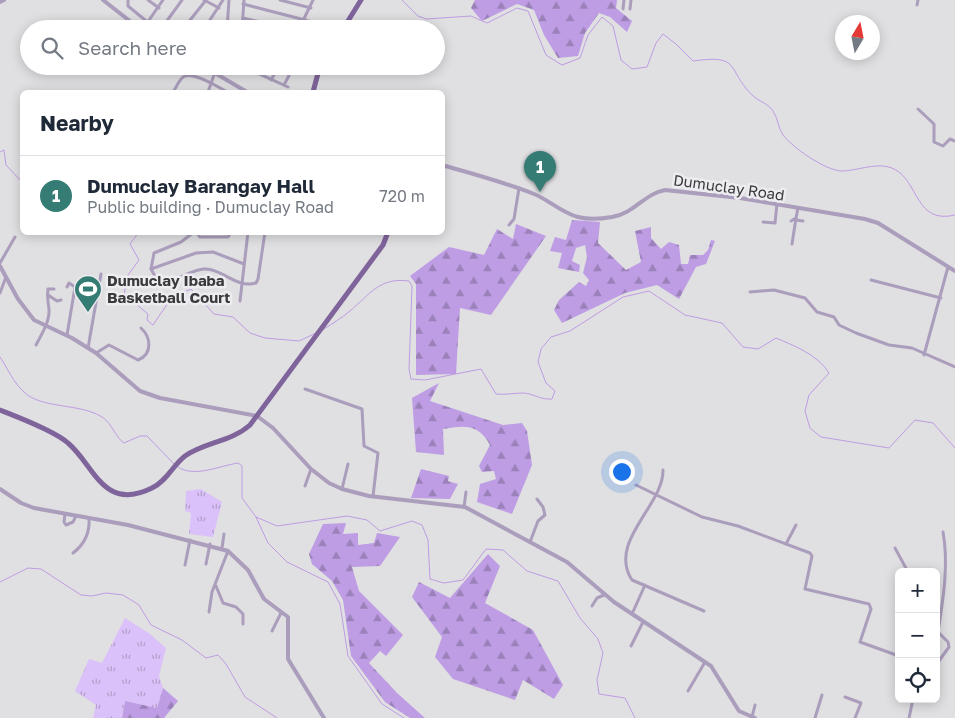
<!DOCTYPE html>
<meta charset="utf-8">
<style>
body{margin:0;font-family:"Golos Text",sans-serif;background:#f6f6f7;color:#1f2937}
.controls{position:absolute;right:15px;bottom:15px;display:grid;overflow:hidden;border-radius:8px;box-shadow:0 2px 12px #0003}
.controls button{width:45px;height:45px;display:grid;place-items:center;padding:0;border:0;border-bottom:1px solid #e0e1e3;background:#fff;color:#1f2937;font:25px sans-serif}
.compass{position:absolute;left:835px;top:15px;width:45px;height:45px;border-radius:50%;background:#fff;box-shadow:0 2px 12px #0003;rotate:10deg}
.you{position:absolute;left:621px;top:471px;width:18px;height:18px;margin:-12px;border:4px solid #fff;border-radius:50%;background:#1a73e8;box-shadow:0 0 0 8px #1a73e833}
.badge{display:grid;place-items:center;width:32px;height:32px;border-radius:50%;background:#357c74;color:#fff;font-size:16px;font-weight:700}
.pin{position:absolute;translate:-50% -41px;filter:drop-shadow(0 1px 2px #0008)}
.pin::after{content:'';position:absolute;top:26px;width:18px;height:15px;background:inherit;clip-path:polygon(0 0,100% 0,50% 100%)}
.list{margin:0;padding:0;list-style:none}
h2{display:flex;justify-content:space-between;align-items:center;height:65px;margin:0;padding:0 20px;font-size:21px}
h2 small{font-size:16px;font-weight:400;color:#747a83}
.list li{display:grid;grid-template-columns:32px 1fr auto;gap:15px;align-items:center;box-sizing:border-box;height:80px;padding:0 20px;border-top:1px solid #e0e1e3}
.list b{display:block;font-size:19px;white-space:nowrap}
.list p{margin:0;font-size:16px;white-space:nowrap;color:#747a83}
.list em{font-size:16px;font-style:normal;color:#747a83}
.icon{flex:none;width:28px;height:28px;fill:none;stroke:currentColor;stroke-width:2;stroke-linecap:round;stroke-linejoin:round}
.map{position:relative;flex:none;width:955px;height:718px;overflow:hidden}
.search{position:absolute;background:#fff;box-shadow:0 2px 12px #0003;left:20px;top:20px;width:425px;height:55px;display:flex;align-items:center;gap:12px;box-sizing:border-box;padding:0 18px;border-radius:28px;color:#747a83;font-size:19px}
.panel{position:absolute;background:#fff;box-shadow:0 2px 12px #0003;left:20px;top:90px;width:425px;height:145px;border-radius:8px}
.map>svg:first-child{display:block}
</style>
<div class="map">
<svg width="955" height="718" viewBox="0 0 955 718">
<defs>
<pattern id="grass-tufts" width="24" height="20" patternUnits="userSpaceOnUse" patternTransform="scale(1.25)"><rect width="24" height="20" fill="#dbc1f9"/><path d="M3 7l-1-3M5 7V3M7 7l1-3M15 17l-1-3M17 17v-4M19 17l1-3" fill="none" stroke="#b39ecb"/></pattern>
<pattern id="forest-firs" width="22" height="20" patternUnits="userSpaceOnUse" patternTransform="scale(1.25)"><rect width="22" height="20" fill="#be9de4"/><path d="M5 1l3.5 6h-7zM16 11l3.5 6h-7z" fill="#9b81ba"/></pattern>
</defs>
<rect width="100%" height="100%" fill="#e0dfe2"/>
<g fill="url(#grass-tufts)">
<path d="M201,489L222,502L213,537L189,534L191,513L185,511L186,491Z"/>
<path d="M125,618L150,634L166,648L159,676L163,688L157,708L125,701L122,718H93L96,705L75,691L89,659L102,663Z"/>
</g>
<g fill="url(#forest-firs)">
<path d="M475,0H617L616,8L632,21L627,32L610,17L599,13L585,33L578,56L558,58L544,35L534,10L517,4L482,21L471,8Z"/>
<path d="M572,220L600,222L598,243L626,270L641,262L635,231L651,227V238L661,249L669,242L679,245L681,264H688L690,255H703L708,250L711,240L715,241L706,264L696,267L679,299L657,285L625,293L562,323L554,310L559,300L579,282L586,286L589,280L583,273L587,257L585,245L576,248L572,261L580,265L579,272L558,268L562,253L550,251L555,237L566,240Z"/>
<path d="M516,224L546,236L491,315L460,308L456,374L416,375V284L410,276L449,247L484,255L497,229L513,239Z"/>
<path d="M439,383L430,401L503,425L522,423L527,431L532,465L512,514L477,502L480,484L496,479L494,471L482,472L479,466L490,445C479,424 464,425 443,429L444,455L416,452L412,398Z"/>
<path d="M421,469L449,476L448,481L458,484L450,499L411,498Z"/>
<path d="M346,523L343,534L358,533V545L374,543L377,533L400,537L380,566L352,567L359,591L403,635L386,656L380,651L369,663L397,693L425,718H410L385,702L351,656L343,600L332,581L312,564L309,554L323,524Z"/>
<path d="M488,554L500,566L485,603L533,630L563,685L554,699L523,680L515,700L453,679L435,657L442,637L412,597L419,582L450,598Z"/>
<path d="M163,688L178,701L164,718H122L125,701L157,708Z"/>
</g>
<g fill="none" stroke-linecap="round" stroke-linejoin="round">
<g stroke="#be9ce3" stroke-width="1">
<path d="M402,0L418,16L426,19L471,16L487,23L517,8L528,11L546,55L562,65L580,58L588,35L602,17L613,26L621,60L632,69L647,67L656,43L663,34L676,44L693,61C742,54 726,69 752,95C758,101 769,104 773,111C778,118 778,128 783,135C793,148 825,170 841,171C858,171 878,161 894,169C919,181 915,225 955,215"/>
<path d="M0,152L4,150L6,165L22,182"/>
<path d="M139,232L130,244L139,260L128,275L124,294L148,314L147,320L153,325L172,297L191,289L214,314L233,317L250,333L265,338L299,341L314,334"/>
<path d="M324,329C333,323 342,318 350,311C370,294 380,277 409,281L412,286L409,369L411,379L425,380L481,369L496,394C506,395 514,393 524,393C534,394 541,400 552,399L555,391L546,383L538,362L541,349L551,337L570,331L623,297L649,291L685,315L722,323L743,347L758,349L776,338C795,346 818,355 829,373L809,395L805,411L810,428L821,437L889,448L915,420L933,423L955,448"/>
<path d="M0,357C8,369 13,382 24,392C41,409 80,403 102,417C112,423 115,437 124,443L140,436H147L175,465"/>
<path d="M178,467C194,478 219,466 238,463L242,466V498L256,517L277,526L347,516L367,520L380,531L412,521L422,525L428,540L430,579L444,583L463,580L486,549L503,550L527,571L558,581L580,618L598,639L603,653L597,680L599,694L625,698L635,718"/>
<path d="M256,517L268,543L287,562L328,582L340,604L348,656L382,704L404,718"/>
<path d="M0,582L28,568L41,569L81,595L92,596L106,593L123,595L139,605L151,625L182,640L206,658L218,655L226,664L245,697L277,718"/>
</g>
<g stroke="#ab9dbc" stroke-width="3">
<path d="M128,0V6L156,29"/>
<path d="M148,0L159,8"/>
<path d="M204,0L219,8"/>
<path d="M280,0L311,8"/>
<path d="M243,4L305,20L314,23V29"/>
<path d="M917,5L918,0"/>
<path d="M623,9L624,0"/>
<path d="M630,9L631,0"/>
<path d="M243,18L291,29"/>
<path d="M147,23L163,0"/>
<path d="M161,29L182,0"/>
<path d="M183,29L206,0"/>
<path d="M204,29L223,0"/>
<path d="M227,29L229,0"/>
<path d="M242,29L244,0"/>
<path d="M299,29L313,0"/>
<path d="M242,66L288,87"/>
<path d="M271,80L279,66"/>
<path d="M284,85L294,66"/>
<path d="M107,92H118"/>
<path d="M173,92C176,88 178,82 182,78C190,69 218,87 227,92"/>
<path d="M208,92L214,75"/>
<path d="M918,109L934,124V142L943,146L950,139L955,141"/>
<path d="M796,220L803,221"/>
<path d="M791,221L796,218L798,208"/>
<path d="M763,222L775,223L777,204"/>
<path d="M509,225L514,219L519,188"/>
<path d="M194,232L181,242L154,253L151,269L156,278C171,286 189,270 204,269C222,268 236,289 256,283L258,279L265,232"/>
<path d="M196,232L200,237H228L231,232"/>
<path d="M792,244L796,218"/>
<path d="M0,263L15,237"/>
<path d="M151,269L196,253L213,252L244,264"/>
<path d="M871,280L941,298"/>
<path d="M67,287L69,283L75,287L67,335"/>
<path d="M750,292L774,290L805,298L817,312L834,317L839,325L856,333L889,345L912,348L955,367"/>
<path d="M0,293L6,277"/>
<path d="M48,295L57,301L61,300"/>
<path d="M96,296L86,294L90,284L98,286"/>
<path d="M240,301L248,232"/>
<path d="M36,345C41,335 50,322 49,309C48,302 47,297 48,289H54"/>
<path d="M88,348L101,274"/>
<path d="M96,353L109,345L138,360C153,354 151,337 141,328"/>
<path d="M924,355L948,267"/>
<path d="M305,389L362,409L364,446L378,453L373,496"/>
<path d="M663,470C664,505 607,542 632,580L704,611"/>
<path d="M636,485L702,517L738,526L810,553L812,556L805,589L869,604L871,609L860,642L899,656"/>
<path d="M305,486L311,469"/>
<path d="M342,489L348,464"/>
<path d="M464,507L466,492"/>
<path d="M65,514L64,522L66,525L73,522L76,516"/>
<path d="M530,542L538,521L545,515L543,507L537,499"/>
<path d="M786,544L796,525"/>
<path d="M222,548L224,534"/>
<path d="M895,548L908,572"/>
<path d="M73,553C85,544 90,533 89,518"/>
<path d="M206,564L210,544"/>
<path d="M185,565L190,540"/>
<path d="M216,586L223,603L236,607L243,614V624"/>
<path d="M592,606L597,598L604,595"/>
<path d="M209,612L212,592L228,551"/>
<path d="M632,614L645,585"/>
<path d="M272,631L281,613"/>
<path d="M631,646L643,622"/>
<path d="M936,665L949,647L948,642L938,632C943,600 949,565 943,532"/>
<path d="M688,691L705,662"/>
<path d="M845,697L861,703L855,718"/>
<path d="M752,717L755,705"/>
<path d="M815,718L822,695"/>
<path d="M909,718L913,699"/>
</g>
<g stroke="#ab9dbc" stroke-width="4">
<path d="M103,0L140,29"/>
<path d="M0,2L4,0"/>
<path d="M203,66L247,92"/>
<path d="M442,165C473,174 504,182 534,194C549,200 562,213 578,217C589,220 601,219 612,217C635,213 644,194 665,190L740,198L865,219L878,223L955,271"/>
<path d="M0,266L18,299L34,320L72,338L96,353L140,391L160,398L257,416L273,428L311,469L329,483L342,489L369,496L465,507L567,562L614,602L711,666L739,711L755,718"/>
<path d="M0,489L21,503L34,508L128,525L228,551L248,570L264,599L288,617V659L324,718"/>
</g>
<g stroke="#7f649c" stroke-width="5">
<path d="M343,29L361,0"/>
<path d="M313,92L320,66"/>
<path d="M0,410C18,417 55,431 68,443C95,466 103,512 152,488C167,481 173,465 185,456C205,442 231,442 250,425L383,245L388,232"/>
</g>
</g>
<defs>
<g id="stadium-pin" transform="scale(1.4375)"><path d="M0 17L-7.5 6A9.5 9.5 0 1 1 7.5 6Z" fill="#357c74" stroke="#edecf0"/><path d="M0-5a6.5 5 0 1 0 0 10a6.5 5 0 1 0 0-10ZM-3.5-1.8h7v3.6h-7Z" fill="#fff"/></g>
</defs>
<g fill-rule="evenodd">
<use href="#stadium-pin" x="88" y="289"/>
</g>
<g text-anchor="middle" dominant-baseline="central" stroke-width="5" stroke-linejoin="round" paint-order="stroke">
<g font-size="15" fill="#3a393b" stroke="#edecf0">
<text transform="translate(729 187) rotate(8)">Dumuclay Road</text>
</g>
<g font-size="15" font-weight="bold" fill="#3a393b" stroke="#edecf0" text-anchor="start">
<text x="107" y="280">Dumuclay Ibaba<tspan x="107" dy="17">Basketball Court</tspan></text>
</g>
</g>
</svg>
<div class="controls">
<button>+</button>
<button>−</button>
<button><svg class="icon" aria-label="locate" viewBox="0 0 24 24"><circle cx="12" cy="12" r="6"/><path d="M12 2v4M12 18v4M2 12h4M18 12h4"/></svg></button>
</div>
<svg class="compass" viewBox="-18 -18 36 36"><path d="M0-13l5 13h-10z" fill="#e53935"/><path d="M0 13l5-13h-10z" fill="#747a83"/></svg>
<div class="you"></div>
<div class="pin badge" style="left:540px;top:192px">1</div>
<div class="search"><svg class="icon" aria-label="search" viewBox="0 0 24 24"><circle cx="10" cy="10" r="6"/><path d="M15 15l6 6"/></svg>Search here</div>
<section class="panel">
<h2>Nearby<small></small></h2>
<ul class="list">
<li><span class="badge">1</span><div><b>Dumuclay Barangay Hall</b><p>Public building · Dumuclay Road</p></div><em>720 m</em></li>
</ul>
</section>
</div>
